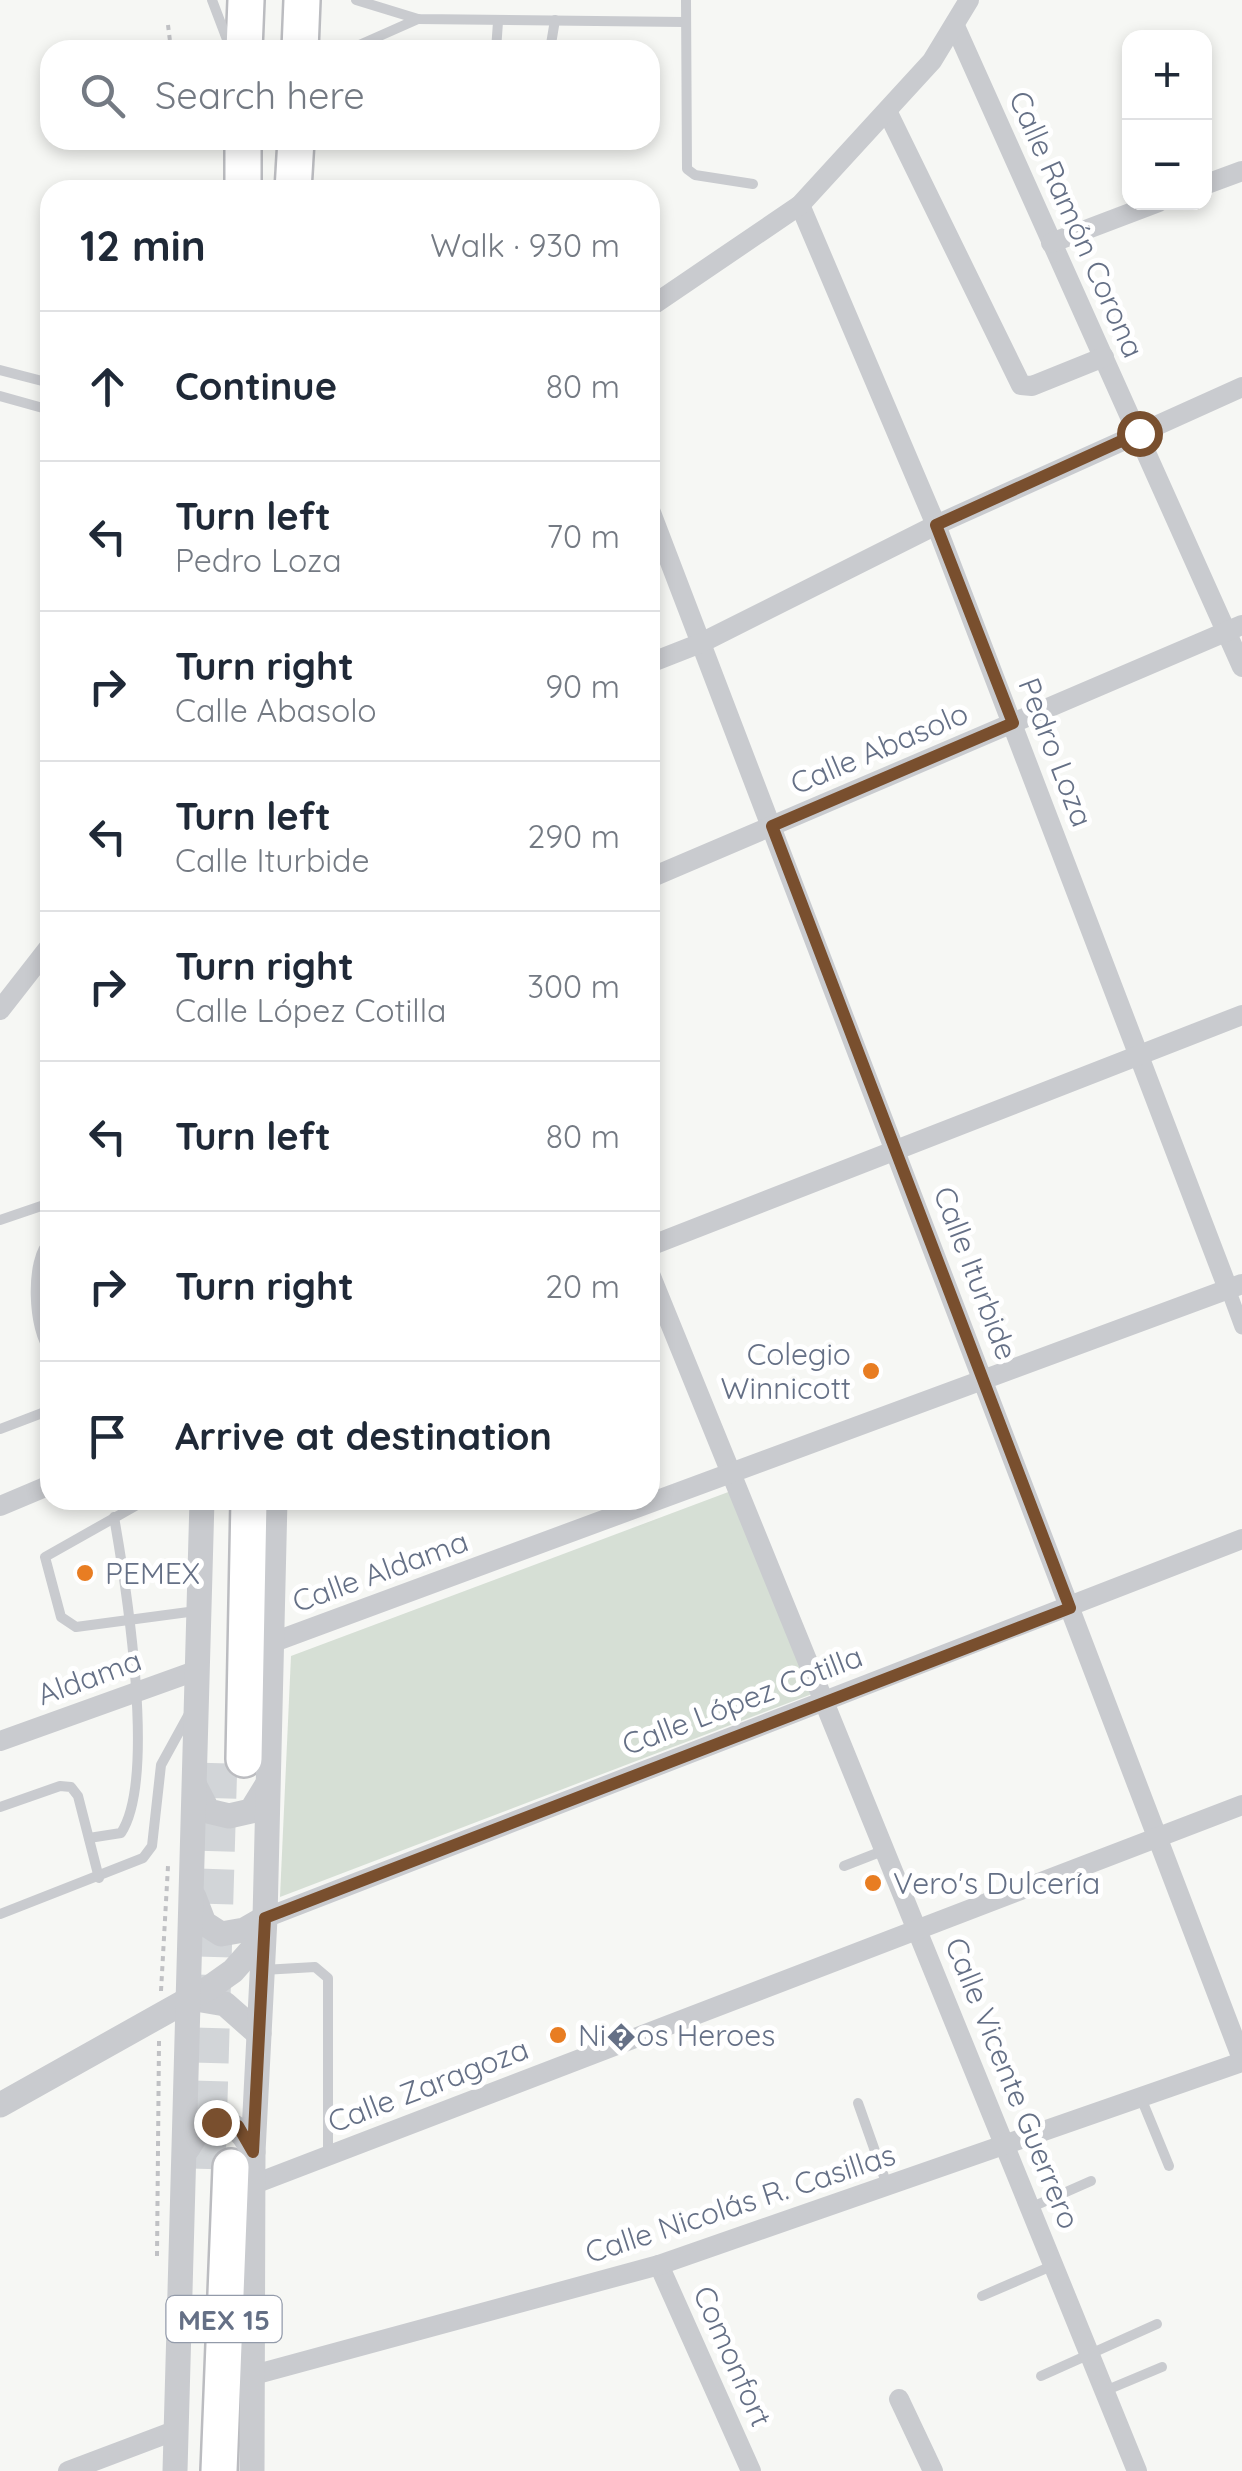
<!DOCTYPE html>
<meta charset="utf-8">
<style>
body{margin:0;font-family:Quicksand,sans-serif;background:#f6f6f7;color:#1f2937}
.controls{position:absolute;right:30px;top:30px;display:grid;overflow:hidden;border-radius:20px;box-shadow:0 5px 15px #0003}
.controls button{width:90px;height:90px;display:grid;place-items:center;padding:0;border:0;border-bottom:2px solid #e0e1e3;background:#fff;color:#1f2937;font:50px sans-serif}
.stop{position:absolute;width:30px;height:30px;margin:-22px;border:8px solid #794f2e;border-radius:50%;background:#fff}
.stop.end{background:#794f2e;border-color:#fff;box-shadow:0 2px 10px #0008}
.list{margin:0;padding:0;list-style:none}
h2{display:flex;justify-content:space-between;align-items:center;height:130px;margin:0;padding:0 40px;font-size:42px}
h2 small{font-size:32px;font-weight:400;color:#747a83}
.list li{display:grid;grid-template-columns:65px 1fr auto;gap:30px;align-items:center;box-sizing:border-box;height:150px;padding:0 40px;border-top:2px solid #e0e1e3}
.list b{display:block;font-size:38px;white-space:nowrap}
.list p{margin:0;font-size:32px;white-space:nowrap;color:#747a83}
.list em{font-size:32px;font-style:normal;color:#747a83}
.icon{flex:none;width:55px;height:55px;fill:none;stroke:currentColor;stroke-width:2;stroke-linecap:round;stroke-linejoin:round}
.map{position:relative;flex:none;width:1242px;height:2471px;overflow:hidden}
.search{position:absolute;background:#fff;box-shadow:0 5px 15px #0003;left:40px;top:40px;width:620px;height:110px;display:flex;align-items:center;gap:25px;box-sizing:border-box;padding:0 35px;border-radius:30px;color:#747a83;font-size:38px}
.panel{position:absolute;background:#fff;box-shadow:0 5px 15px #0003;left:40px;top:180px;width:620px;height:1330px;border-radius:30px}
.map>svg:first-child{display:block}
</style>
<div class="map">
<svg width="1242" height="2471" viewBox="0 0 1242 2471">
<rect width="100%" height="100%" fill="#f6f7f4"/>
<path fill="#d6dfd5" d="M731,1491L812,1694L280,1897L291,1656Z"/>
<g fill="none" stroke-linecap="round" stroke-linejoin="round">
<path stroke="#d2d5d8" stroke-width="35" stroke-dasharray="35 18" stroke-linecap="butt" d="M208,2169L220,1757"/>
<g stroke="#bbbcc0" stroke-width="40">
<g id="trunk">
<path d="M244,50L246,0"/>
<path d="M300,50L302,0"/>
<path d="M243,140V190"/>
<path d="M293,190L296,140"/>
<path d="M244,1759L249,1500"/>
<path d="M219,2471L231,2167"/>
</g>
</g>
<g stroke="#c0c1c4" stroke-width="4" stroke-dasharray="5 5" stroke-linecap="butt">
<path d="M168,25L171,49L204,50"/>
<path d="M161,1991L168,1866"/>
<path d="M157,2256L159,2041"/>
</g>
<g stroke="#c9cbcf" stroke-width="10">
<path d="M212,0L231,50"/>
<path d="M356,0L418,19L684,22"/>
<path d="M686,0L687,169L695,175L753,184"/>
<path d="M348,50L418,19"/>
<path d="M496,50L498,22"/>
<path d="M550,50L555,20"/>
<path d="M0,370L50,383"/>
<path d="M0,396L50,410"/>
<path d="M0,1220L50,1203"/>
<path d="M50,1241C29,1258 33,1332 50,1350"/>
<path d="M0,1429L50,1410"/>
<path d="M146,1500L45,1557L61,1617L76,1627L196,1611"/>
<path d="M0,1807L60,1786L71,1787L78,1796L99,1878"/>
<path d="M89,1838L121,1833C157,1779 126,1585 114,1517"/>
<path d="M844,1866L885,1850"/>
<path d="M0,1914L143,1858L152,1846L161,1765L189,1714"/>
<path d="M263,1970L315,1967L328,1978V2155"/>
<path d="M1141,2098L1169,2166"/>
<path d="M858,2103L887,2185"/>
<path d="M1032,2207L1091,2181"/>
<path d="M982,2296L1054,2265"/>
<path d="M1041,2376L1157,2324"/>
<path d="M1107,2390L1162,2367"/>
</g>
<path stroke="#c9cbcf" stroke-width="15" d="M1228,1289L1242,1327"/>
<g stroke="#c9cbcf" stroke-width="20">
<path d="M955,26L1242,667"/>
<path d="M888,113L1021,385L1032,386L1104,357"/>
<path d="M1204,185L1242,171"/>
<path d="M800,205L936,525L1228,1289"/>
<path d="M1051,243L1159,202"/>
<path d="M650,307L800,205L932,61L969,0"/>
<path d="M650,510L1242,2059"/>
<path d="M650,663L701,643L936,525L1242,387"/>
<path d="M650,878L1242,625"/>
<path d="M0,1010L50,946"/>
<path d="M650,1246L1242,1015"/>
<path d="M650,1274L1137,2471"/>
<path d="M0,1506L50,1485"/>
<path d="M271,1643L1242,1284"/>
<path d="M0,1741L198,1670"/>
<path d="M265,1918L1242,1539"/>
<path d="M252,2185L1242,1805"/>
<path d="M659,2265L751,2471"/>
<path d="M250,2376L659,2265L1242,2062"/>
<path d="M899,2399L933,2471"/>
<path d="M68,2471L174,2431"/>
</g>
<g stroke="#c9cbcf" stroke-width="25">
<path d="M195,1786L208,1811L229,1816L251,1811L267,1785"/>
<path d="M194,1897L204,1923L221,1934L244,1930L265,1918"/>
<path d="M190,1998L225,2004L259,2034"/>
<path d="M0,2105L209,1988L233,1971L263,1937"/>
<path d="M188,2148L202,2125C231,2120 241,2126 253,2152"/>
<path d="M175,2471L202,1500"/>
<path d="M252,2471L253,2152L265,1918L275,1500"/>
</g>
<use href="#trunk" stroke="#fff" stroke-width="35"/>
</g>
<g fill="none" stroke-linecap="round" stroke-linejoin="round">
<path stroke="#794f2e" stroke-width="12" d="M216,2122L238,2126L253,2152L265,1918L1070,1608L772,826L1013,723L936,525L1139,433"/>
</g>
<g fill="#e87d22" stroke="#fff" stroke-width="4">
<circle cx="871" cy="1371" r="10"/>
<circle cx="85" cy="1573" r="10"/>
<circle cx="873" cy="1883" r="10"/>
<circle cx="558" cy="2035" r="10"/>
</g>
<g text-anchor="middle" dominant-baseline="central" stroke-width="10" stroke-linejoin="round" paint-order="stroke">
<rect fill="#fff" stroke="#939baa" stroke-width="2.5" x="166.5" y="2296" width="115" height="46" rx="8"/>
<g font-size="28" font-weight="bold" fill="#657086">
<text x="224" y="2319">MEX 15</text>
</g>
<g font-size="30" fill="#657086" stroke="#fff">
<text transform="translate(1077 224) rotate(66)">Calle Ramón Corona</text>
<text transform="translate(879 748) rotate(-23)">Calle Abasolo</text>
<text transform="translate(1056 752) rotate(69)">Pedro Loza</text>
<text transform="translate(976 1273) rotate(69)">Calle Iturbide</text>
<text transform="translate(380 1571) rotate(-20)">Calle Aldama</text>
<text transform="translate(89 1677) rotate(-20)">Aldama</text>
<text transform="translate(742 1700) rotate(-21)">Calle López Cotilla</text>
<text transform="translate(1013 2083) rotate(68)">Calle Vicente Guerrero</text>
<text transform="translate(428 2085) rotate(-21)">Calle Zaragoza</text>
<text transform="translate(740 2203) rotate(-18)">Calle Nicolás R. Casillas</text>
<text transform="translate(733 2356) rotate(66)">Comonfort</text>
</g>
<g font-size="30" fill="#657086" stroke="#fff" text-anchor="start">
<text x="851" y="1354" text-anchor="end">Colegio<tspan x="851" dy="34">Winnicott</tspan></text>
<text x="105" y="1573">PEMEX</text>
<text x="893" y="1883">Vero's Dulcería</text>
<text x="578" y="2035">Ni�os Heroes</text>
</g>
</g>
</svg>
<div class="controls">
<button>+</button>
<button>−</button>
</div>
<div class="stop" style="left:1139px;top:433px"></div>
<div class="stop end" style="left:216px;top:2122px"></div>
<div class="search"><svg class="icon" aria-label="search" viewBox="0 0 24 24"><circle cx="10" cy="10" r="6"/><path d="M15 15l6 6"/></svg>Search here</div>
<section class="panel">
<h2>12 min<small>Walk · 930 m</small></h2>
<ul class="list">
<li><svg class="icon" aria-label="ahead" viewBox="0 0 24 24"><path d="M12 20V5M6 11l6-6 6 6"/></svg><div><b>Continue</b></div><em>80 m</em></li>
<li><svg class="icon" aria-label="left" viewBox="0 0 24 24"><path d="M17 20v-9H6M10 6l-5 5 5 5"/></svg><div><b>Turn left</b><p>Pedro Loza</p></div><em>70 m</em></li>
<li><svg class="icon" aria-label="right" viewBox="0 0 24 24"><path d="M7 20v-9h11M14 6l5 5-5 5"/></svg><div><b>Turn right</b><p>Calle Abasolo</p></div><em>90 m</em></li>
<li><svg class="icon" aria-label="left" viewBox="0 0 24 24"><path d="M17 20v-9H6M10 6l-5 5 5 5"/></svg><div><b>Turn left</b><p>Calle Iturbide</p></div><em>290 m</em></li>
<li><svg class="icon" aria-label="right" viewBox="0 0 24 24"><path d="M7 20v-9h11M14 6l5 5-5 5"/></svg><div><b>Turn right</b><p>Calle López Cotilla</p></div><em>300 m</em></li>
<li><svg class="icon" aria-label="left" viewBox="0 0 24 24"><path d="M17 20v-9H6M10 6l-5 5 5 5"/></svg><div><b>Turn left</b></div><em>80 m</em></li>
<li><svg class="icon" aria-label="right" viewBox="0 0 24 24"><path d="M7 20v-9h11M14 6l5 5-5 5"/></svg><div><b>Turn right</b></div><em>20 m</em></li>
<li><svg class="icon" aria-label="arrive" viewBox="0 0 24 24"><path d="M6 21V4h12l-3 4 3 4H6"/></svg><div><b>Arrive at destination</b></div></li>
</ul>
</section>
</div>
